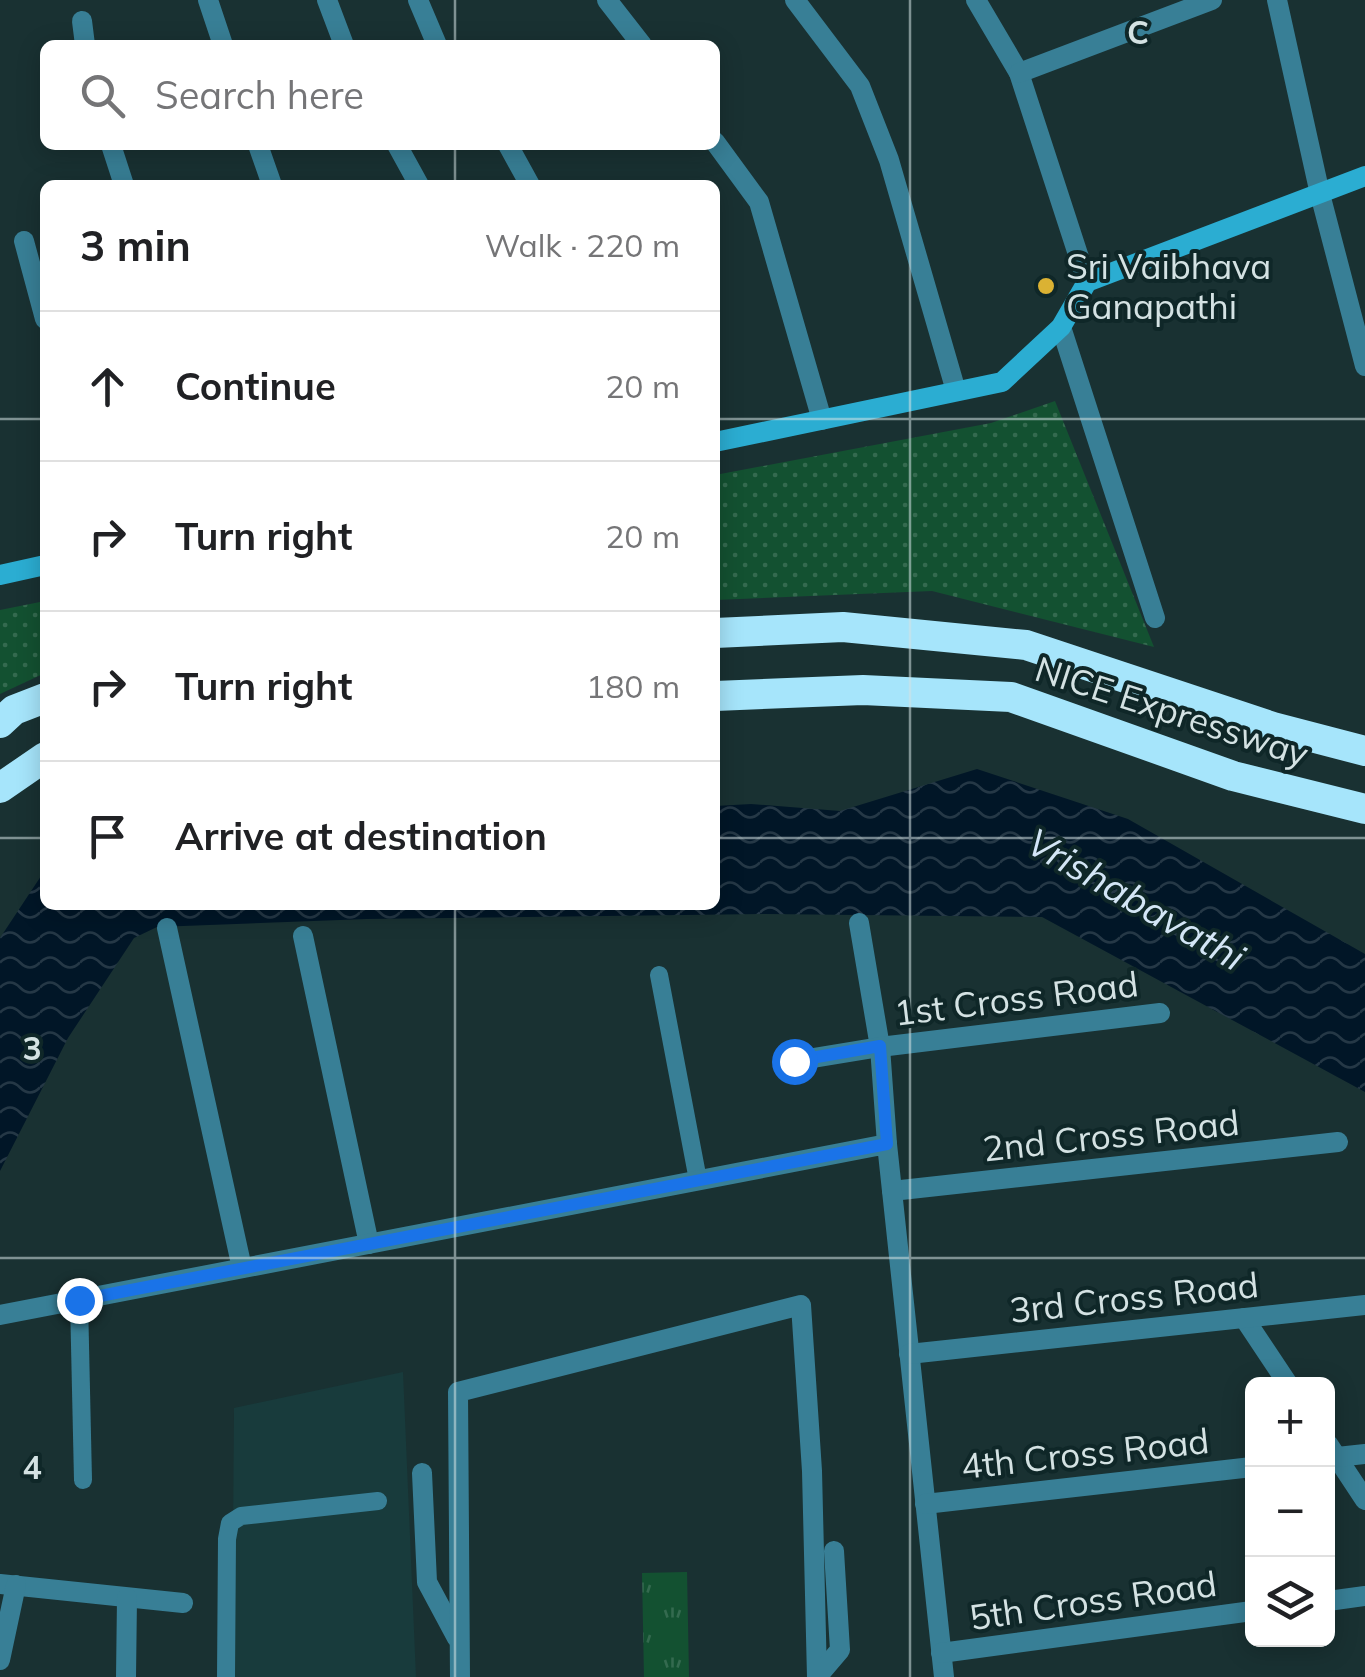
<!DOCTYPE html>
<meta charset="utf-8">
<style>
body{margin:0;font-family:Mulish,sans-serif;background:#f2f2f2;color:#202124}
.controls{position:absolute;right:30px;bottom:30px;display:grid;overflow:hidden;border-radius:15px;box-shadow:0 5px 25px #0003}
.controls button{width:90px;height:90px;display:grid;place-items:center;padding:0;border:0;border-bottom:2px solid #e0e0e0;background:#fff;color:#202124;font:50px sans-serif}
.stop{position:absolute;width:30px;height:30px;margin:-22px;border:8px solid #1a73e8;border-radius:50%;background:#fff}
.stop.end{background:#1a73e8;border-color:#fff;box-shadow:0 2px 10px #0008}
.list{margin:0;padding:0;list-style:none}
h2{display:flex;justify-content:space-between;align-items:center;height:130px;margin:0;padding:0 40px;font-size:42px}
h2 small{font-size:32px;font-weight:400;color:#757577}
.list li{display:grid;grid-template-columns:65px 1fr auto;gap:30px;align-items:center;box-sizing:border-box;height:150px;padding:0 40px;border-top:2px solid #e0e0e0}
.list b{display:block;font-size:38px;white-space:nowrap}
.list em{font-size:32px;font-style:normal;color:#757577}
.icon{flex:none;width:55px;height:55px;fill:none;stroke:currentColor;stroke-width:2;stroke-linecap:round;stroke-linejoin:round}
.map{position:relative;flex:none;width:1365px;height:1677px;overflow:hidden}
.search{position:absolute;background:#fff;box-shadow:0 5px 25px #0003;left:40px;top:40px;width:680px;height:110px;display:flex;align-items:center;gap:25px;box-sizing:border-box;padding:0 35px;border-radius:15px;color:#757577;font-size:38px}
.panel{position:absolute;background:#fff;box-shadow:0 5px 25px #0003;left:40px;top:180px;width:680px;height:730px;border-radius:15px}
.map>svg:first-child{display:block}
</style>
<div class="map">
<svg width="1365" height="1677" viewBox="0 0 1365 1677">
<defs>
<pattern id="grass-dots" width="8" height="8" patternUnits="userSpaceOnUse" patternTransform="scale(2.5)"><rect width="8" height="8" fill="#135131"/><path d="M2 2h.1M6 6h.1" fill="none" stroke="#346a4f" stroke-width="1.8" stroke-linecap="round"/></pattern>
<pattern id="park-tufts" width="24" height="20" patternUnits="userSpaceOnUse" patternTransform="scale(2.5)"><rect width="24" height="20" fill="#135131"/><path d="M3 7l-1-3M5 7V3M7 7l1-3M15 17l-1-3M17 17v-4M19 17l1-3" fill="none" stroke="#346a4f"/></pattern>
<pattern id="water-waves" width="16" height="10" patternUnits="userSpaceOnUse" patternTransform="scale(2.5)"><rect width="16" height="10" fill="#011627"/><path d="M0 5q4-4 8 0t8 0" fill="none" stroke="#253846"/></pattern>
</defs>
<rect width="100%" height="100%" fill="#193132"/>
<path fill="#183b3c" d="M403,1372L416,1677H232L234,1408Z"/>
<g fill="url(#grass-dots)">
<path d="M1055,401L1154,647L932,591L715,600V475L991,423Z"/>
<path d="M45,601V673L0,694V610Z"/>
</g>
<path fill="url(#park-tufts)" d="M687,1572L689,1677H644L642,1573Z"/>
<path fill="url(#water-waves)" d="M977,769L1128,819L1365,954V1092L1042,917L765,914L367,919L157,927L134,938L68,1038L0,1171V938L45,870V905H715V806L751,804L840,811Z"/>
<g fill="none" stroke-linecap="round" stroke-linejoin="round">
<g stroke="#387f96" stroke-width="18">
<path d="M659,975L698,1180"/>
<path d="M79,1300L83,1480"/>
<path d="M226,1677L227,1539L230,1523L241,1516L378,1501"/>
</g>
<g stroke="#387f96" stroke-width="20">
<path d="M208,0L223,45"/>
<path d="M327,0L344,45"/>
<path d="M418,0L437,45"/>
<path d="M607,0L642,45"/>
<path d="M795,0L860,86L889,160L956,391"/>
<path d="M976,0L1019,73L1087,282"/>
<path d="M1277,0L1320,194L1365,366"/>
<path d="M82,21L85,45"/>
<path d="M1019,73L1212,0"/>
<path d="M715,142L759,202L822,420"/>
<path d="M111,145L124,185"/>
<path d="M258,145L272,185"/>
<path d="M397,145L419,185"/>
<path d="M508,145L530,185"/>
<path d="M24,241L45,319"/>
<path d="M1061,327L1155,618"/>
<path d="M859,923L880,1047L887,1144"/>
<path d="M167,928L242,1268"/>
<path d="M303,936L369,1244"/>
<path d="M795,1061L880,1047L1160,1013"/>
<path d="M892,1191L1338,1142"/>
<path d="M0,1315L887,1144L944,1677"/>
<path d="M1244,1318L1288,1384"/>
<path d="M909,1354L1365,1305"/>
<path d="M1328,1444L1365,1500"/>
<path d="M1328,1458L1365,1454"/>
<path d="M422,1473L427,1582L457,1638"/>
<path d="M925,1504L1252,1467"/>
<path d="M0,1584L183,1603"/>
<path d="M1328,1601L1365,1596"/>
<path d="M941,1653L1252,1611"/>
<path d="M0,1660L16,1585"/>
<path d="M126,1677L127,1598"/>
<path d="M460,1677L458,1392L801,1305L812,1471L817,1677"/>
<path d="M817,1677L840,1650L834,1551"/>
</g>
<g stroke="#2badd2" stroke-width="20">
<path d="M715,442L1002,382L1061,327L1087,282L1365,176"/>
<path d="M0,575L45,565"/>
</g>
<g stroke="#a6e5fb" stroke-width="30">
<path d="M715,633L843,627L1026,645L1273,727L1365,751"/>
<path d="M715,696L863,690L1011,697L1233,776L1365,809"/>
<path d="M0,723L14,710L45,698"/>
<path d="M0,788L45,757"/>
</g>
</g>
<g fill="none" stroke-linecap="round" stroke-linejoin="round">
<path stroke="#1a73e8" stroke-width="12" d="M79,1300L887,1144L880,1046L794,1061"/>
</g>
<path fill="none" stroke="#d4e2e3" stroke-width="2.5" stroke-opacity="0.55" d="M455,0V45M910,0V1677M455,145V185M0,419H45M715,419H1365M0,838H45M715,838H1365M455,905V1677M0,1258H1365"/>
<circle fill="#dbb233" stroke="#0f2728" stroke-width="4" cx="1046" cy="286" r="10"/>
<g text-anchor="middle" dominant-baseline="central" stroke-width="8" stroke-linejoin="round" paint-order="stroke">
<g font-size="35" fill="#d4e2e3" stroke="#0f2728" text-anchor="start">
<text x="1066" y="266">Sri Vaibhava<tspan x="1066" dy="40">Ganapathi</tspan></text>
</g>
<g font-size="35" fill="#d4e2e3" stroke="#0f2728">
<text transform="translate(1172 711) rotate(18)">NICE Expressway</text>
<text transform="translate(1016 998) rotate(-7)">1st Cross Road</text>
<text transform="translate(1111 1135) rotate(-6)">2nd Cross Road</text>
<text transform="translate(1134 1297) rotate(-6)">3rd Cross Road</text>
<text transform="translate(1085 1453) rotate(-6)">4th Cross Road</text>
<text transform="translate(1093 1600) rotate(-8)">5th Cross Road</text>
</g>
<g font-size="38" font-style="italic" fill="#d4e6f6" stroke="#0f2728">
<text transform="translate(1136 899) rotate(30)">Vrishabavathi</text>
</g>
</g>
<g font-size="32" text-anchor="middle" font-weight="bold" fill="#d4e2e3" stroke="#0f2728" stroke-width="8" stroke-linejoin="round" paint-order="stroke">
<text x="1138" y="44">C</text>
<text x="32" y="1060">3</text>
<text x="32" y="1479">4</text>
</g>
</svg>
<div class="controls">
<button>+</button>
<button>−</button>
<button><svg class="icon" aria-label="layers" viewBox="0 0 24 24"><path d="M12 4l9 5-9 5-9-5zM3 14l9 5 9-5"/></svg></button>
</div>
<div class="stop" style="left:794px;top:1061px"></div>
<div class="stop end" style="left:79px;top:1300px"></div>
<div class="search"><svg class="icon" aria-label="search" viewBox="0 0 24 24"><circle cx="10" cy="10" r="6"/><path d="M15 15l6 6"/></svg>Search here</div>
<section class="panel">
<h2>3 min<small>Walk · 220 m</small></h2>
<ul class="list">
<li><svg class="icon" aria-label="ahead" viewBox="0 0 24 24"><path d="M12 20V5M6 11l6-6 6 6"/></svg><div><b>Continue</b></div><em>20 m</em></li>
<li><svg class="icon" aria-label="right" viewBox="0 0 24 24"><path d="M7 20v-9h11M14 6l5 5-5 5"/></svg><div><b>Turn right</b></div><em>20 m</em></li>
<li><svg class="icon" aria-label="right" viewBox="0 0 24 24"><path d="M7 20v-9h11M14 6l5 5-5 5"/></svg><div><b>Turn right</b></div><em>180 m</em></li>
<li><svg class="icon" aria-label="arrive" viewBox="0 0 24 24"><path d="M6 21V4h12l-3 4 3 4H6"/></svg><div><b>Arrive at destination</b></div></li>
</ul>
</section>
</div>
